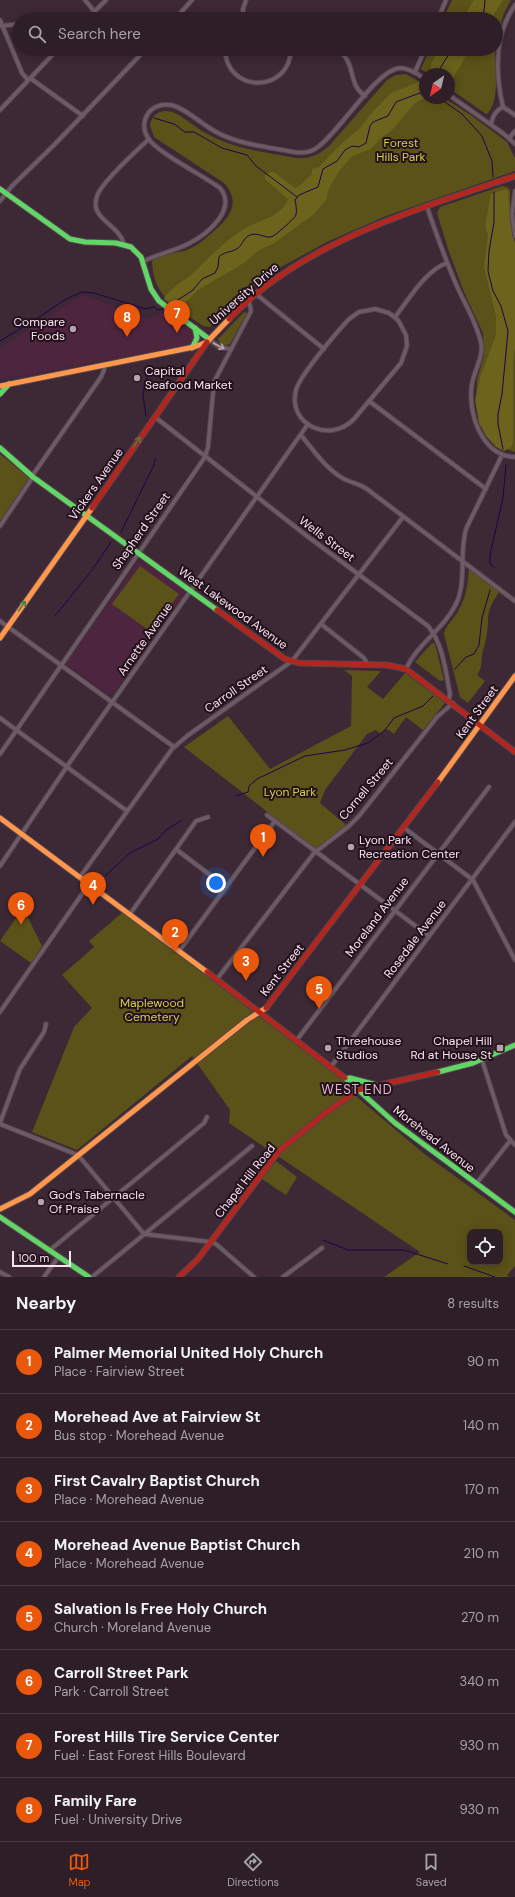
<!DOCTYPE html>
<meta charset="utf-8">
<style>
body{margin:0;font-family:"DM Sans",sans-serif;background:#362730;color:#f1f3f6}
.controls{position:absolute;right:12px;bottom:12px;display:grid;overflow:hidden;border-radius:8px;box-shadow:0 2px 10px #0003}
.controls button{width:36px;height:36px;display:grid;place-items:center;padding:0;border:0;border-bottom:1px solid #493c45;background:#2e1e28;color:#f1f3f6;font:20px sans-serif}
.compass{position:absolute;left:419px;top:68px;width:36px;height:36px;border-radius:50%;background:#2e1e28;box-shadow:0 2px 10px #0003;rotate:214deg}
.scale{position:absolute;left:12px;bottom:10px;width:59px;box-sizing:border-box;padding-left:4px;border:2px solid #fbe2f0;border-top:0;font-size:11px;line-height:14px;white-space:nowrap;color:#fbe2f0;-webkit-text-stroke:3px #21111b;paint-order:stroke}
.you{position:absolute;left:216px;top:883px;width:14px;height:14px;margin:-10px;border:3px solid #fff;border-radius:50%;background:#1a73e8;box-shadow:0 0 0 6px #1a73e833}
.badge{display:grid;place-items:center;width:26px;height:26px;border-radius:50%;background:#ea580c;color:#fff;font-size:13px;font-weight:700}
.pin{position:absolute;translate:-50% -33px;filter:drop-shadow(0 1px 2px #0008)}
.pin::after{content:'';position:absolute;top:21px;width:14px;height:12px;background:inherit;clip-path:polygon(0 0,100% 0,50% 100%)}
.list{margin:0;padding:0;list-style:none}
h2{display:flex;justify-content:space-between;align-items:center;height:52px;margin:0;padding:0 16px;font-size:17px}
h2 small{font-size:13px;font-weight:400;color:#a7a2a8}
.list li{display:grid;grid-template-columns:26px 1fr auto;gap:12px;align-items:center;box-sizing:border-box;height:64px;padding:0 16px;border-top:1px solid #493c45}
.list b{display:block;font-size:15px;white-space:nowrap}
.list p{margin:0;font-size:13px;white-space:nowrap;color:#a7a2a8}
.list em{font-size:13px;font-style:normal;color:#a7a2a8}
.icon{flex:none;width:22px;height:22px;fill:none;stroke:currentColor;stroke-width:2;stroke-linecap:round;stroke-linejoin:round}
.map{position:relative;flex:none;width:515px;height:1277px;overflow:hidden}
.search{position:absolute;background:#2e1e28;box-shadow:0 2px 10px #0003;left:12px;right:12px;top:12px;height:44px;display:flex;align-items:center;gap:10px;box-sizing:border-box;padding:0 14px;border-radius:22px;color:#a7a2a8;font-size:15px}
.sheet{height:564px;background:#2e1e28}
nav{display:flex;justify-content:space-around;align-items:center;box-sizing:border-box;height:56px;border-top:1px solid #493c45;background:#2e1e28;font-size:11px;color:#a7a2a8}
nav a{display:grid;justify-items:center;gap:2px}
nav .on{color:#ea580c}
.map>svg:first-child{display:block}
</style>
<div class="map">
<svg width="515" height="1277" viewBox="0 0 515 1277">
<rect width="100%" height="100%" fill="#3d2835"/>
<g fill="#4e253f">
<path d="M82,295L148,319L166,312L194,333L193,342L187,345L0,380V348Z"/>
<path d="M140,559L186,592L111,696L66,664Z"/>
</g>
<g fill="#5a5218" fill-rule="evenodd">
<path d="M452,0H511L504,13L496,40V19H443Z"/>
<path d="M430,49H495C494,69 501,97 488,113L486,114L449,88V74H429L421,69Z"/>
<path d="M406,74L425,85V98H444L472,116L507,142L515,158V171L386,216L329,241L279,268L261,280L210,327L203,326C176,307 153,297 152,261C161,252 176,254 187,250C197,246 205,239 213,232C229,218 242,203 224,183L154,137L150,125C151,117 158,110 167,111C177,111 195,127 204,132C232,149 264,152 296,158C309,159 319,155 329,146L387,80L396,75Z"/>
<path d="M502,186L507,187L510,190V228L515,246V452L503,448L476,399L477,380L484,355L483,333L464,292L448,249L437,213L440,207Z"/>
<path d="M244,312L247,313L230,344L224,346L220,345L218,339Z"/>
<path d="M0,454L29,478L0,521Z"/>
<path d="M140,566L179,594L151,632L112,604Z"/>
<path d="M469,568L500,591C483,614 491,615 486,639C485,645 482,651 482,657C481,665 482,668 477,675L485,681L468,703L460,697L444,634C445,626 453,620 457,613C466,599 468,584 469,568Z"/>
<path d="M432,643L435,644L444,680L440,681L415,662Z"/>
<path d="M344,670L381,671L367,687L383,699L405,673L445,703L423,730L406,717L394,734L387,729L380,734L376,730L367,734L325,790L320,803L346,825L315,849L184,747L228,716L270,769L351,726L352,676Z"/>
<path d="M23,908L42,946L31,963L0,941Z"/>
<path d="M123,912L346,1083L358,1098L423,1153L515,1220V1266L507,1275L509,1277H384L420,1252L229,1123L230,1110L192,1056L77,1150L32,1132L74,1027L92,1008L62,975L94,947L89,941ZM470,1232H500V1262H470Z"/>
<path d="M276,1161L297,1177L286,1195L262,1179Z"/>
</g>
<g fill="#6c631d">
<path d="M474,0H503L491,19H462Z"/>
<path d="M441,49H470L454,77L449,78V74H432C427,64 436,57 441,49Z"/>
<path d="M421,81L425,84V98L415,103L392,130L380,139L371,149L352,156L340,170L329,188L326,200L314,214L273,244L259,250L244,263L198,290L182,306L177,309L164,299L165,296L179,283L189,277C206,261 224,241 244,229C260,219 281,218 288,199L265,179V176L270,172H274L295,188L299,186L312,174V169L319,167L339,146L360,128L370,115L391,93Z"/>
<path d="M506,189L508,191L510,219L515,243V347L513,361V442L511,447L504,451L496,447L486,436L479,423L475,400L480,378L496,335V316L484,267L488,236L485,226L491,194Z"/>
</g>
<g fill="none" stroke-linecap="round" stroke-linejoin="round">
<g stroke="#1c044d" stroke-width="1">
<path d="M478,19L484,11L485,0"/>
<path d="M437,74C443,65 447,52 457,49"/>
<path d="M439,98L462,114L482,136L492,161L493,177"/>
<path d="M154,118L174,124L185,132H194L222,148L247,155L256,166L297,197"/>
<path d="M494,192V222L489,251L488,271L493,291L501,306L508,331L502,394L498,414V424L503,449"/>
<path d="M175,303L176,310"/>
<path d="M170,305L193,290L202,279L215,273L218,267L219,257C224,251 232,253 238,248C243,244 244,237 250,235C258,232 264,238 271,237C274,237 295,218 296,215C297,211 296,204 295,200L299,195L318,187L323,169L337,161L345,150L352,146L359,147L366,143L370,126L373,122L388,116L396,102L425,91"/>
<path d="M0,341L35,320L66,299L82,292L94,293L146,309L154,307L158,310L163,309"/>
<path d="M146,416L143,395L145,383L150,369"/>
<path d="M121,532L154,465L155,459"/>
<path d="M495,568L490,564V555L503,498L506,465"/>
<path d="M55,616L92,570L111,542"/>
<path d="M455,669L466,657L474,654L479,645L482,618L490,590"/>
<path d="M236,796L248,792L249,786L257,779L305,756L345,750L368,743L385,730L394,718L423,706L433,696"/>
<path d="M105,876L130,853L158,839L166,830L182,820"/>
<path d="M323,1240L348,1250H404L448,1264"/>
<path d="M464,1266L495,1277"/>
</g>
<g stroke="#55444f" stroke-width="5.5">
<g id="street">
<path d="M85,0L94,11"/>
<path d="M87,19L106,0"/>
<path d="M175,19L192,0"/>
<path d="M243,19V9L246,0"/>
<path d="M247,19L258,17L269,19"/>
<path d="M438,19L446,0"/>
<path d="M0,20L22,73L28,80"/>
<path d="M1,26L19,24"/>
<path d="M225,49C226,94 290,94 291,49"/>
<path d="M336,49C358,62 346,83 365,96"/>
<path d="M291,50L299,49"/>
<path d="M415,72L425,49"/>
<path d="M30,78L83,116"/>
<path d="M449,95L504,134L515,144"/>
<path d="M503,107C495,72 494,35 515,5"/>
<path d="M503,107L515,115"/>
<path d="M0,110L58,49"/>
<path d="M491,124C493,116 495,111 503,107"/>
<path d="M509,138L515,131"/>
<path d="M515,191L512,214L515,236"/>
<path d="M0,201L12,186L55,144L146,49"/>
<path d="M427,207C436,233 445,259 456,284C464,303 477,323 481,343C484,356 474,371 472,384C467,413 482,456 515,457"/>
<path d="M124,244C120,230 107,225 99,214C95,209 95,202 97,196C101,183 137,150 149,139"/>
<path d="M144,261C158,254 174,251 188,244C206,235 238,210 220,188C204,176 156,152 148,138C142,129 143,118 151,110C157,105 163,104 171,105C186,108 203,126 218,133C241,145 269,147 294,152C301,153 309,153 315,149C339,134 375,70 400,68C409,68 418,74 425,79"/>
<path d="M256,294L324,349"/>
<path d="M375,309L389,313L398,320L406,335L407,346L401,363L354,419C330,444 287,425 296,390C300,375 337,332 349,319L359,312Z"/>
<path d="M395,317C409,299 426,270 447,263"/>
<path d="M209,339L219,347L230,349"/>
<path d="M369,401L486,489"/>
<path d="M155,417L307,536L428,626C443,643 446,673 450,694L449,699"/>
<path d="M301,435C314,451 326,469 344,479C352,483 360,484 367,489L515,601"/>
<path d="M32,476L101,377L104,370V366"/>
<path d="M0,526L33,477"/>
<path d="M0,621L174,747"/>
<path d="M321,624L364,658L368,665"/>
<path d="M406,669C417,644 444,629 456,604C467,581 459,553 466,529L502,455"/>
<path d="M0,718L127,811"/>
<path d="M0,754L205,457L208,447L213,393L215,380L251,311L249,301"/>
<path d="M267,815L429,936"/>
<path d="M403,827L473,880L515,960"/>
<path d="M177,850L226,887"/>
<path d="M0,866L70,762L308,424"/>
<path d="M80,877L172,749L187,736L292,661L403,517"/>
<path d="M130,914L196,821L208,817"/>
<path d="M179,951L275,821"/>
<path d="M217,979L314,853L349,826L359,816L437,717L453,703"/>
<path d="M0,1012L89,884"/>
<path d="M296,1041L489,787"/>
<path d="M482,1060L506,1135L515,1145"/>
<path d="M330,1068L515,822"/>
<path d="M0,1123L20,1069L44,1032L46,1024"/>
<path d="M0,1124L78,1155L144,1234L211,1242L216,1244L254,1277"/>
<path d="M476,1184L510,1141"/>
<path d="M50,1250L204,1123L207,1117"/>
<path d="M0,1272L9,1277"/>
<path d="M44,1277L59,1256"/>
<path d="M92,1277L252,1146"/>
<path d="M283,1277L322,1248"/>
</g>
</g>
<g stroke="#55444f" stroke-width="7">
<g id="fast">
<path d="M0,189L70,239L85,242L116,243L131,247L141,257L151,289L159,301L209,339"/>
<path d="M192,348L197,338L195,328"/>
<path d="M0,394L9,384"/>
<path d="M0,448L33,477L217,610"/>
<path d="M438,1072L473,1063L515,1045"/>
<path d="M345,1078L395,1123L515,1212"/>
<path d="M346,1079L350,1078L373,1084"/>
<path d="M0,1217L89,1277"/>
</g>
</g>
<g stroke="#55444f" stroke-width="7">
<g id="slow">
<path d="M0,386L194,347L207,342L229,319"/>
<path d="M0,638L92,508"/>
<path d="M438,782L515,676"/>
<path d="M0,818L207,972"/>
<path d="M0,1209L30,1194L247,1020L266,1008"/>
</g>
</g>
<g stroke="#55444f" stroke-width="7">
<g id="jam">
<path d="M229,319C303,241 416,210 515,176"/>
<path d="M92,508L207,342"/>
<path d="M217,610L285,659L299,663L387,665L406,669L515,752"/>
<path d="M207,972L345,1078"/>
<path d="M266,1008L438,782"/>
<path d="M179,1277L198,1259L279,1151L324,1114L358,1090L438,1072"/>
</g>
</g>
<use href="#street" stroke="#6c5b65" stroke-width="3.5"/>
<use href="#fast" stroke="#63d668" stroke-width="5"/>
<use href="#slow" stroke="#ff974d" stroke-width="5"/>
<use href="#jam" stroke="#b3261e" stroke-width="5"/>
</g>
<defs><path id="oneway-shaft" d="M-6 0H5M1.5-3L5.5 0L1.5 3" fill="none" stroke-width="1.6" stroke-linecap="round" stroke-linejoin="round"/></defs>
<use stroke="#bba5b1" href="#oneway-shaft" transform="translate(219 346) rotate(28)"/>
<g stroke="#457d45">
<use href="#oneway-shaft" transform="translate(137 442) rotate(-55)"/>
<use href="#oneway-shaft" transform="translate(22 606) rotate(-55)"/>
</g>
<g fill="#b8a1af" stroke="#21111b" stroke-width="1.5">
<circle cx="73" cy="329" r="4"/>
<circle cx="137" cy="378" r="4"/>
<circle cx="351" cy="847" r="4"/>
<circle cx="328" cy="1048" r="4"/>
<rect x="496" y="1044" width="8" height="8" rx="2"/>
<circle cx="41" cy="1202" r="4"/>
</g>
<g text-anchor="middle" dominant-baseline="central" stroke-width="4" stroke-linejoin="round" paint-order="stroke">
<g font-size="12" fill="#dbce41" stroke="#21111b">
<text x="401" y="143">Forest<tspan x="401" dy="14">Hills Park</tspan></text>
<text x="290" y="792">Lyon Park</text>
<text x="152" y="1003">Maplewood<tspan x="152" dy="14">Cemetery</tspan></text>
</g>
<g font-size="12" fill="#fbe2f0" stroke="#21111b">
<text transform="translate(244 294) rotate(-41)">University Drive</text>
<text transform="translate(96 484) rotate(-55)">Vickers Avenue</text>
<text transform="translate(141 531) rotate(-55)">Shepherd Street</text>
<text transform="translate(327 539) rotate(37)">Wells Street</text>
<text transform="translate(233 608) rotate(36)">West Lakewood Avenue</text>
<text transform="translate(145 639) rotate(-55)">Arnette Avenue</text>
<text transform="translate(236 689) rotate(-35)">Carroll Street</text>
<text transform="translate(477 712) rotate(-54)">Kent Street</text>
<text transform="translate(366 789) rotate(-50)">Cornell Street</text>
<text transform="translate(377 917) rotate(-53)">Moreland Avenue</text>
<text transform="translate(415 939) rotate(-53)">Rosedale Avenue</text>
<text transform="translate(282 970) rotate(-52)">Kent Street</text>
<text transform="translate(434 1139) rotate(38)">Morehead Avenue</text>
<text transform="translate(245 1181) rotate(-52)">Chapel Hill Road</text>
</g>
<g font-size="12" fill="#fbe2f0" stroke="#21111b" text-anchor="start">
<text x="65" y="322" text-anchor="end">Compare<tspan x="65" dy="14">Foods</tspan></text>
<text x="145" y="371">Capital<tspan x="145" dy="14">Seafood Market</tspan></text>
<text x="359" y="840">Lyon Park<tspan x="359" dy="14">Recreation Center</tspan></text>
<text x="336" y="1041">Threehouse<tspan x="336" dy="14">Studios</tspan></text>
<text x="492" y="1041" text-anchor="end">Chapel Hill<tspan x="492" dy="14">Rd at House St</tspan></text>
<text x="49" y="1195">God's Tabernacle<tspan x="49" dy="14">Of Praise</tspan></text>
</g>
<g font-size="13" letter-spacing="1" fill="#e4b4cf" stroke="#21111b">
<text x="357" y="1089">WEST END</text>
</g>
</g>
</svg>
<div class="controls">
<button><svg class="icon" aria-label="locate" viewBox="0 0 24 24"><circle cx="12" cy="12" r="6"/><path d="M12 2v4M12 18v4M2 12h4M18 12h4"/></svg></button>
</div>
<svg class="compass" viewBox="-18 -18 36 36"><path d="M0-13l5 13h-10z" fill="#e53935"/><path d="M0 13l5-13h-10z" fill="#a7a2a8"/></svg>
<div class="scale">100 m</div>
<div class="you"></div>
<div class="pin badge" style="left:263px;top:857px">1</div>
<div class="pin badge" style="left:175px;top:952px">2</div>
<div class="pin badge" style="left:246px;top:981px">3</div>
<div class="pin badge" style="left:93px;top:905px">4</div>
<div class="pin badge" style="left:319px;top:1009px">5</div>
<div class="pin badge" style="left:21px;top:925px">6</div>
<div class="pin badge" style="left:177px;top:333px">7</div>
<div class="pin badge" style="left:127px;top:337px">8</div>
<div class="search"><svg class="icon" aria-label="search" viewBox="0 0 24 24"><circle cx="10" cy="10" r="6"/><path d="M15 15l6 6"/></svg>Search here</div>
</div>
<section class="sheet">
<h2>Nearby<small>8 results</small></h2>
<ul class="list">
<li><span class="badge">1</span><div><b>Palmer Memorial United Holy Church</b><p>Place · Fairview Street</p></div><em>90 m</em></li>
<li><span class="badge">2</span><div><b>Morehead Ave at Fairview St</b><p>Bus stop · Morehead Avenue</p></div><em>140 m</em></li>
<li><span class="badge">3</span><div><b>First Cavalry Baptist Church</b><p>Place · Morehead Avenue</p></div><em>170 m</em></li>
<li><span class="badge">4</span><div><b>Morehead Avenue Baptist Church</b><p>Place · Morehead Avenue</p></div><em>210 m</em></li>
<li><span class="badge">5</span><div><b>Salvation Is Free Holy Church</b><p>Church · Moreland Avenue</p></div><em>270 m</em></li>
<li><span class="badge">6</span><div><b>Carroll Street Park</b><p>Park · Carroll Street</p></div><em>340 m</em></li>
<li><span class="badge">7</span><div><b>Forest Hills Tire Service Center</b><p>Fuel · East Forest Hills Boulevard</p></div><em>930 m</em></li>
<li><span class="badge">8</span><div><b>Family Fare</b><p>Fuel · University Drive</p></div><em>930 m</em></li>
</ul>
</section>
<nav>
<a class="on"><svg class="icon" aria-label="map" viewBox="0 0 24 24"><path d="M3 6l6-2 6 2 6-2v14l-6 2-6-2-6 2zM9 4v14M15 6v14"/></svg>Map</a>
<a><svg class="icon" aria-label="directions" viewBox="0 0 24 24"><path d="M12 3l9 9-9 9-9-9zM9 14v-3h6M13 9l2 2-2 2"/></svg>Directions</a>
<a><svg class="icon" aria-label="saved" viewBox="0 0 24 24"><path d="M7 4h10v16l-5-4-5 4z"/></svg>Saved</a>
</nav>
